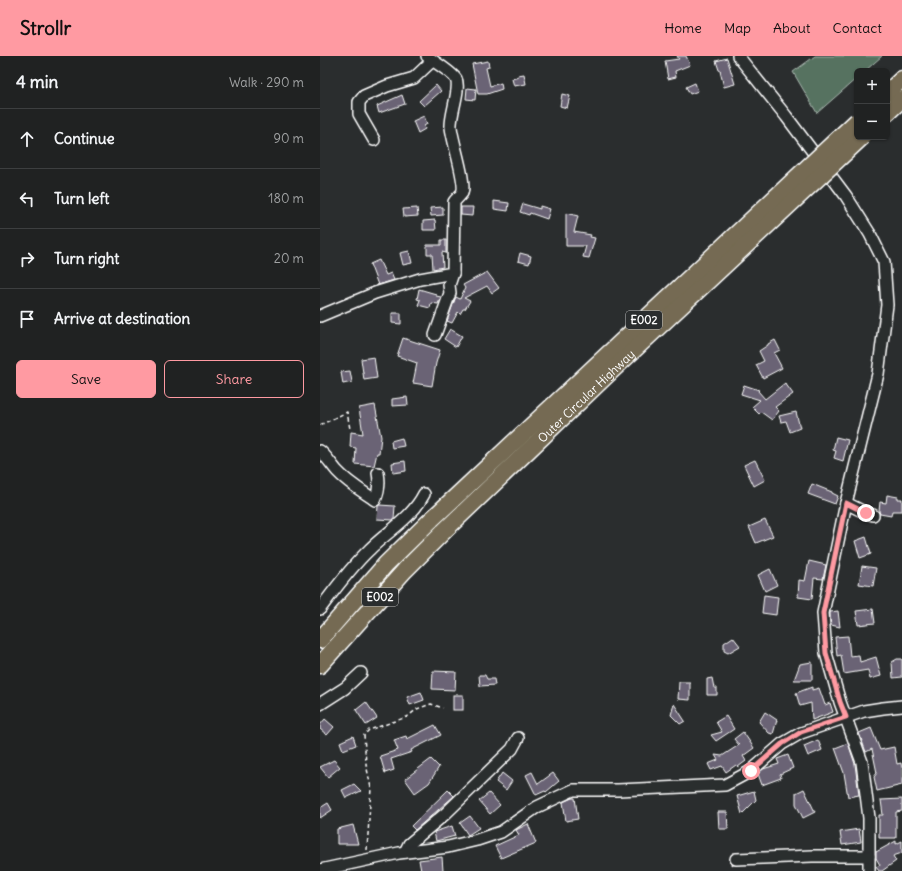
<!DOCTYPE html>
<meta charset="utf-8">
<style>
body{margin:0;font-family:Delius,sans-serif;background:#2d2f2f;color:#f1f3f6}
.controls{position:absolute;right:12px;top:12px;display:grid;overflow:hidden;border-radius:6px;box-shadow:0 1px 3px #0004}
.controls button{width:36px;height:36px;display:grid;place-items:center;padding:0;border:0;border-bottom:1px solid #3d3f40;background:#202222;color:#f1f3f6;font:20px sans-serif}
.stop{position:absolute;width:12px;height:12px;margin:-9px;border:3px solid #ff9aa2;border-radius:50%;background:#fff}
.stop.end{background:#ff9aa2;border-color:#fff;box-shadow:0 1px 4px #0008}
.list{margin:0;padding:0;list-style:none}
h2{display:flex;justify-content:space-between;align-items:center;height:52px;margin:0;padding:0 16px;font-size:17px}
h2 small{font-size:13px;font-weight:400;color:#a2a4a5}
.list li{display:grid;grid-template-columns:26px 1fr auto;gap:12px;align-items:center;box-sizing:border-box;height:60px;padding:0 16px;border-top:1px solid #3d3f40}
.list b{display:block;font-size:15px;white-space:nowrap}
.list em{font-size:13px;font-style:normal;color:#a2a4a5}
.actions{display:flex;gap:8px;padding:12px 16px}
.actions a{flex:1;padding:9px 0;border:1px solid #ff9aa2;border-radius:6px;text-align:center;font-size:14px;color:#ff9aa2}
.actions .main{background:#ff9aa2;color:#111}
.icon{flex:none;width:22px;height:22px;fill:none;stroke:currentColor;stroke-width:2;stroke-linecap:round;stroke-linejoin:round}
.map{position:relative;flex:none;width:582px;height:815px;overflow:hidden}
header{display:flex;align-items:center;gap:24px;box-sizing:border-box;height:56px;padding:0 20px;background:#ff9aa2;color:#111}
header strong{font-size:19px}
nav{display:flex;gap:22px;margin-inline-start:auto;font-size:14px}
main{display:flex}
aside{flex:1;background:#202222}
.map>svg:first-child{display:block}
</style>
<header>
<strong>Strollr</strong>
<nav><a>Home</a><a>Map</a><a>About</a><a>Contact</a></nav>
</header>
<main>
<aside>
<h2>4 min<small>Walk · 290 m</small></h2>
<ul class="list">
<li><svg class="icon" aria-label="ahead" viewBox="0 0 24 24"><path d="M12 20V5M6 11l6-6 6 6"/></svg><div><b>Continue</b></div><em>90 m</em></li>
<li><svg class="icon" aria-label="left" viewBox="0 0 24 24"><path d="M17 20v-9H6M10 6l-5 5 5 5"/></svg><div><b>Turn left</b></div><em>180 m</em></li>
<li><svg class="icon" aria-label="right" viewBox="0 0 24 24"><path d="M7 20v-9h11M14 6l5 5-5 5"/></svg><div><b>Turn right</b></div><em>20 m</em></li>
<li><svg class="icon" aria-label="arrive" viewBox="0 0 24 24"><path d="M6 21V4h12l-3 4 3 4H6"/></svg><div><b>Arrive at destination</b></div></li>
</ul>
<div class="actions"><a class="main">Save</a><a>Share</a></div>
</aside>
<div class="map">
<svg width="582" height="815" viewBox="0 0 582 815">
<rect width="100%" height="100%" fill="#2a2d2e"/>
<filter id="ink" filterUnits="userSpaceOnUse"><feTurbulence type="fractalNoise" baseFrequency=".025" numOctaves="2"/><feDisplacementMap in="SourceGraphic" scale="8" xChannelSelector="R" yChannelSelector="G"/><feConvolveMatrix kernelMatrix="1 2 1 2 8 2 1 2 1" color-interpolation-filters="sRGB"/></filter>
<g filter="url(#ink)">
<path fill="#567261" stroke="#aab8b0" d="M495,0H562L545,15H537V22L497,57L473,16Z"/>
<g fill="#6a6374" stroke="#fff">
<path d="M357,0H366L370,9L355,15L356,21L348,23L345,5L359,3Z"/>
<path d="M407,2L415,28L404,31L400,15H401L399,14L396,5Z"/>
<path d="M168,5L169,11L166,12L170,30L181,27L182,33L167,38H158L152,8Z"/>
<path d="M204,18L206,28L194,30L192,23L199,21L198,19Z"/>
<path d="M375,27L378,35L370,38L366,31Z"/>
<path d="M116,29L121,35L104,50L99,45Z"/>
<path d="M147,32L156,33L155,44L146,43Z"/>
<path d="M242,38L250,40L247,52L240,50Z"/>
<path d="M82,39L85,48L59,57L57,50Z"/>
<path d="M104,60L107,68L104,70L105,73L98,77L93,65Z"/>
<path d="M174,145L189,147L188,155L174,153Z"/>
<path d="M203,148L220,153V150L230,153L227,163L210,157L209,159L200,156Z"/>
<path d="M123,151V159L111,160L110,152Z"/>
<path d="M141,151H153L152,160L141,159Z"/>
<path d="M97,152L98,160L84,161L83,153Z"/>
<path d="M246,157L258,160L254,176L271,179L270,181L275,182L269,202L263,201L266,190H246Z"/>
<path d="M115,164L116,174H103V165Z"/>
<path d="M121,184H126V197L122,196L123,211L113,213L112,198H107V189H121Z"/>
<path d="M89,195L92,207L83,209L80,197Z"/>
<path d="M200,197L211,200L209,208L198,205Z"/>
<path d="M59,204L66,219L71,217L74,224L58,229L50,208Z"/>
<path d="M167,216L179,232L172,237L167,230L144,242L150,245L145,253H143L140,258L138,256L132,267L127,265L135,243L136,241L140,243L145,232L143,229Z"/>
<path d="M99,233L116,238V240L121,241L118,248L111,247L110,252L98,249L100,244L97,243Z"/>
<path d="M72,257H81V268L72,267Z"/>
<path d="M130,273L142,280L136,291L124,283Z"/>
<path d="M83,282L120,294L116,307L112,330L93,327L97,307L77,300Z"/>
<path d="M455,284L460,294L454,297L462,312L443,322L436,309L444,305L439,295L448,289V288Z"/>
<path d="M54,301L57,322L44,324L41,303Z"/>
<path d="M30,315L32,326L23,328L21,316Z"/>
<path d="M465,327L473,338L455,351L459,355L452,364L441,356L439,358L432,351L440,344L421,338L424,329L439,334L438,335L445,343Z"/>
<path d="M87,341L88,349L72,350V343Z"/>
<path d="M55,349L61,381L59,397H57L54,410L35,408L36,392L30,391L31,376L43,378L39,352Z"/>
<path d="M476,356L480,372L470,376L466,365L461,366L459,360Z"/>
<path d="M516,381L528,384L523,405L514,402L516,395L513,394Z"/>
<path d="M82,382L84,390L72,392L71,385Z"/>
<path d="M435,404L445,424L434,430L424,409Z"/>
<path d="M85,405L86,415L73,417L72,407Z"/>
<path d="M492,428L512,436V437L518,440L515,448L488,438Z"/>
<path d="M567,439L578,441V443H582V455H572L571,460L560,458L559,455L560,446L566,447Z"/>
<path d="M59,449L75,450L74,463L73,464L57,463L58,450Z"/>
<path d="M445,464L453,480L436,487L429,471Z"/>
<path d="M546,481L551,498L540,502L535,485Z"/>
<path d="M489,505L506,509L503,523L494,522L492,543L478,541L479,524L485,525Z"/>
<path d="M542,510L556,512L553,530L539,528Z"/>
<path d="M450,513L457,529L445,535L438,519Z"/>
<path d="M444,539L458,541L456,559L442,557Z"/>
<path d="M553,553L555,567L538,569L536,555Z"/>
<path d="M518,555L520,571L511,569L510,563V556Z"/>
<path d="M528,580L530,600L539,599L540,606L556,601L561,620L550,623L548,614L524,618L521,599L517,600L515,581Z"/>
<path d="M413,581L420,590L408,597L404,595V587Z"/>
<path d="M577,603H582V621L573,622L572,606Z"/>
<path d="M492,606V624H474L480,608Z"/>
<path d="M113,615L136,616L135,634L112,633Z"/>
<path d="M159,619H165L167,623H174L175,629L160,630Z"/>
<path d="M392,622L394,632H397V639H387V623Z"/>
<path d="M359,626H370V644L358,643Z"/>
<path d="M492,631V634L499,632L505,649L510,647L513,656L492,664L491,647L480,650L476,637Z"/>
<path d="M101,636L104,644L90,649L87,641Z"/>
<rect x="133" y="639" width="10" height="15"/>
<path d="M46,646L57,662L46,669L36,654Z"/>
<path d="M354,648L365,665L360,668L351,659Z"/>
<path d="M445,656L457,664L453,678L449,677L439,666Z"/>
<path d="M406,660L414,673L396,685L391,679L402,676L396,666Z"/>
<path d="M5,663L14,671L7,679L0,673V669Z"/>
<path d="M115,669L121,679L91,694L92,696L71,703L74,714L65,717L60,700L78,694L74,684L86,680L87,683Z"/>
<path d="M551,672L560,694L574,691L577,708L581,707L582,713V729L557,735L554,721L557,717L552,693L546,696L539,677Z"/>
<path d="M423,676L434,692L423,700L426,705L418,711L416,709L406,716L402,710L391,714L388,708L398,704L395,699L402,700L419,689L414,683Z"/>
<path d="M33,680L36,689L23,694L20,686Z"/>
<path d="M498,684L502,694L488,700L484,690Z"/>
<path d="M528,687L535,708L539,739L528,741L524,717L515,692Z"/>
<path d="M468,699L473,712L460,718L461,722L442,729L438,718L443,713L459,708L457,703Z"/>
<path d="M111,703L119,711L109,727L95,737L85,723Z"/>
<path d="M14,704L20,711L8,721L0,711Z"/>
<path d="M212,716L218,728L233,717L239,725L226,736L225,735L216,739L206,719Z"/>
<path d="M182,717L192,725L186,734L176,726Z"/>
<path d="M34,728L41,735L26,742L22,734Z"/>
<path d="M484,733L495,756L483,762L476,748V737Z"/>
<path d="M128,734L134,740L95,774L91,770Z"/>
<path d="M434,735L436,744L422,758L417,740Z"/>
<path d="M169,737L180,749L170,758L159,745Z"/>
<path d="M252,742H255L258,763L246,765L243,746Z"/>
<path d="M582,743V755L576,756V782H559V759H563L561,744Z"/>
<path d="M8,747L12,754L0,762V752Z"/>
<path d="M398,756H407L408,773H399Z"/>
<path d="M150,760L159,772L148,779L140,767Z"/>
<path d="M208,768L216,787L181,802L175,790L199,779L196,774Z"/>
<path d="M33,769L38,788H17V773Z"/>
<path d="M132,770L135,780L116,785L114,776Z"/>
<path d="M539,773L541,786L522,789L520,776Z"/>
<path d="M576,785V788L582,785V797L573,800L576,805L562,815H559L556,811L560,809L556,802V796Z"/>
<path d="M122,801L123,815H101L99,804Z"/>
</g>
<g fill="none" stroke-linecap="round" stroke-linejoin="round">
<g stroke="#fff" stroke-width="14">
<g id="minor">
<path d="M418,0L466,60L526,140L550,178L564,206L567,249L558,318L526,447L503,557L506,597L520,646L542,706L549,762V815"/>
<path d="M54,84L39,58V46L44,40L67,30L94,22L112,5"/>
<path d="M0,260L55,237L100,223L133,217L134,146C136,143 140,140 142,137C147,128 132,84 131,71C130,59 141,32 136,23C132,16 114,6 107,0"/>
<path d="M115,279L130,237L129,229L133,217"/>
<path d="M0,395C7,401 11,408 17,415C28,427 42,435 55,444C59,435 60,427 58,417"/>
<path d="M526,447L546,457L553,459"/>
<path d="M0,553C15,533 30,512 49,494C68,475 92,462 104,438"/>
<path d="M0,648L25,632L41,617"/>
<path d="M85,796L89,788L125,758L192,693L198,682"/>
<path d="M416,803L492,800H549"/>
<path d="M0,814L79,797L128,791L157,784L181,776L217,751L253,734H298L405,729L431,715L462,688L481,677L544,655L563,652L582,650"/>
</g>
</g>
<g stroke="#fff" stroke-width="19">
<g id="highway">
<path d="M567,37L582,23"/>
<path d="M567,57L582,43"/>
<path d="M0,584L66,508L112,463"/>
<path d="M0,609L85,514L124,475"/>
</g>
</g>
<g stroke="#fff" stroke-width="1.5" stroke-dasharray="4 3" stroke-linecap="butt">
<path d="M0,369L27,356L30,373"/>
<path d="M47,794L51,732L46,708L44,679L49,674L87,661L97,653L111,648L123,652"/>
</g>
<use href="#minor" stroke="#2a2d2e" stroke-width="11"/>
<use href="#highway" stroke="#746b52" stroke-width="16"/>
<g stroke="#fff" stroke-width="19" stroke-linecap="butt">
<g id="highway-bridge">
<path d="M112,463L537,65"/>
<path id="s1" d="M124,475L286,320L542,81"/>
</g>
</g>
<use href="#highway-bridge" stroke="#746b52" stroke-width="16"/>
</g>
</g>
<g fill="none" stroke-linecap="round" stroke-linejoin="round" filter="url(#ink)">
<path stroke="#ff9aa2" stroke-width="5" d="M431,715L462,688L481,676L526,661L520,646L506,597L503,557L526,447L546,457"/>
</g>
<g text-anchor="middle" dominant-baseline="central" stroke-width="3" stroke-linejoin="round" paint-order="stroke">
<g fill="#2a2d2e" stroke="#bfc0c0" stroke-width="1">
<rect x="306" y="255" width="36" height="18" rx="3"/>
<rect x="42" y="532" width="36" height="18" rx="3"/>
</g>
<g font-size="11" font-weight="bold" fill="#fff">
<text x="324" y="264">E002</text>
<text x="60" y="541">E002</text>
</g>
<g font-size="12" fill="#fff" stroke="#2a2d2e">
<text stroke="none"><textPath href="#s1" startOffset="196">Outer Circular Highway</textPath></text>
</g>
</g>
</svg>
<div class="controls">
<button>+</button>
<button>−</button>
</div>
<div class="stop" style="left:431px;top:715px"></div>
<div class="stop end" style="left:546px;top:457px"></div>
</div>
</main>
